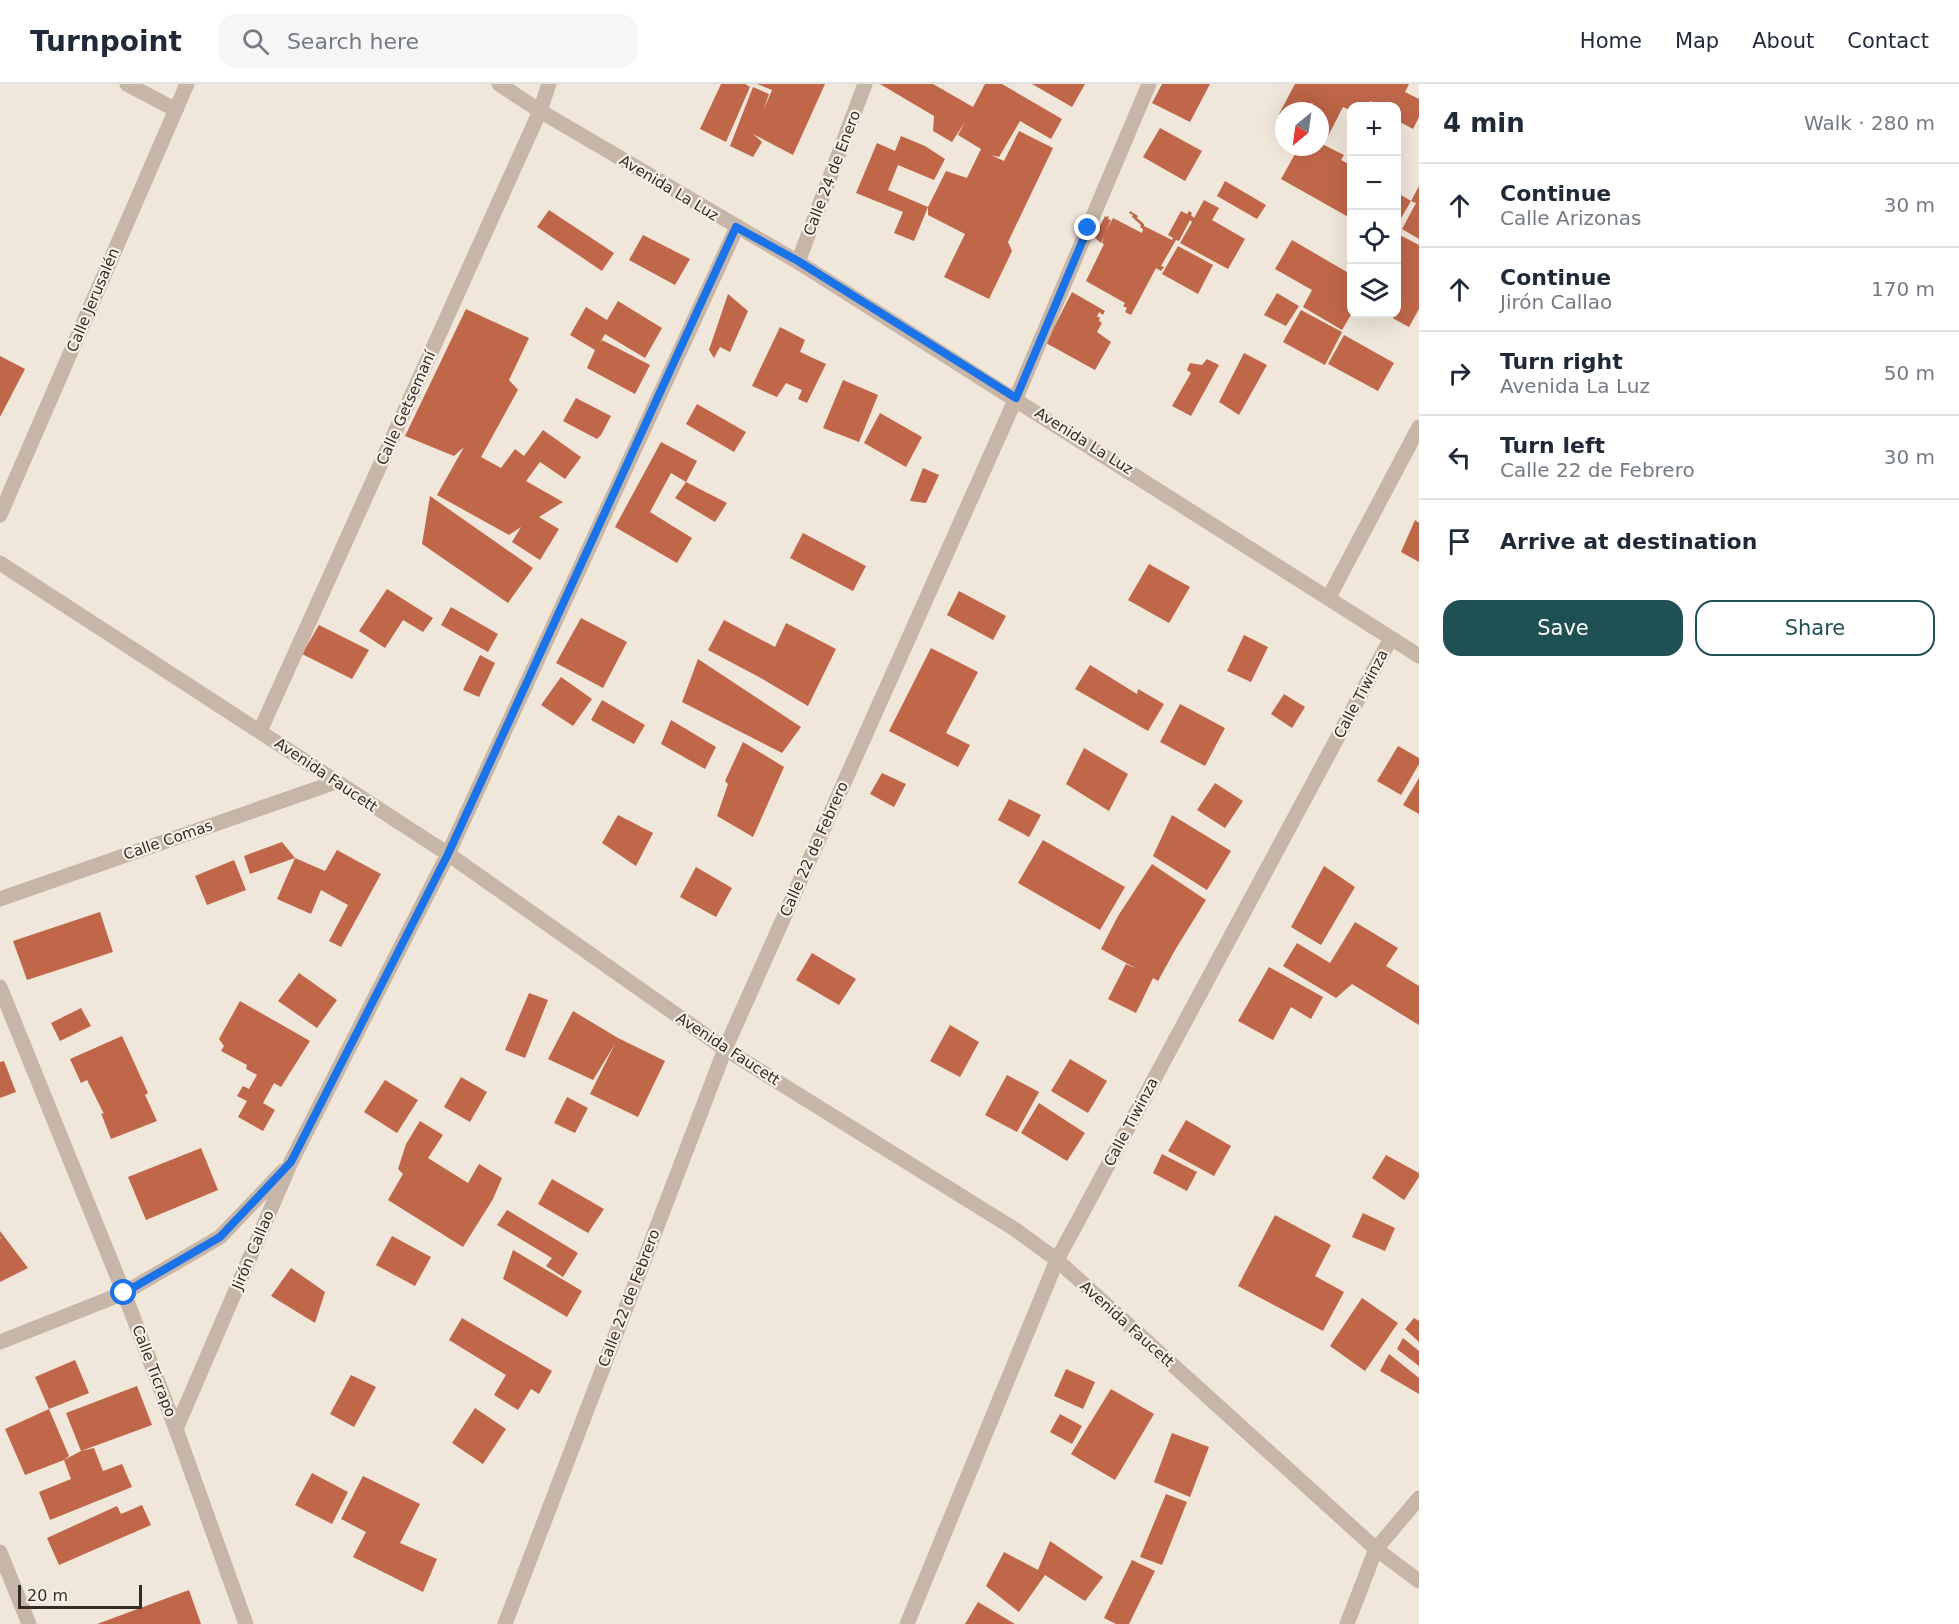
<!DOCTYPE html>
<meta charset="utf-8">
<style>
body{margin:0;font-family:"DejaVu Sans",sans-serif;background:#f6f6f7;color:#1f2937}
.controls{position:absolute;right:18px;top:18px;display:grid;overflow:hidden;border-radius:12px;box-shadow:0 6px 24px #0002}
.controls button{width:54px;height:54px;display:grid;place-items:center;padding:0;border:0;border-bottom:2px solid #e0e1e3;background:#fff;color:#1f2937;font:30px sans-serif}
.compass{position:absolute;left:1275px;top:18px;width:54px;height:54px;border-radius:50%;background:#fff;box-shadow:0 6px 24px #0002;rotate:209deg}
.scale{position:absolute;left:18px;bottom:15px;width:124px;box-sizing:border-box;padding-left:6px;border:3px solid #342b27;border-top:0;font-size:16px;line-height:21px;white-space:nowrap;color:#342b27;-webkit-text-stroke:4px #f8f0e6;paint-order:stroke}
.stop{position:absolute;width:18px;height:18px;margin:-14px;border:4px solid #1a73e8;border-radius:50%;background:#fff}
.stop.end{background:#1a73e8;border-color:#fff;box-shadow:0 2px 6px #0008}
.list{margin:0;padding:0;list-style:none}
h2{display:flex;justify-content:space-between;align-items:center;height:78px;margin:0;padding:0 24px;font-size:26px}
h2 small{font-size:20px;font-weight:400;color:#747a83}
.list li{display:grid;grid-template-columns:39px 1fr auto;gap:18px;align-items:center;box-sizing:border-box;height:84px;padding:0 24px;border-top:2px solid #e0e1e3}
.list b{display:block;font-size:22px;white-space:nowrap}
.list p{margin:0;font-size:20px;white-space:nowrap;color:#747a83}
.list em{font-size:20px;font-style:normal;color:#747a83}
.actions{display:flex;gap:12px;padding:18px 24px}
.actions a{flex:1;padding:14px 0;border:2px solid #1f5054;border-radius:18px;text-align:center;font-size:21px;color:#1f5054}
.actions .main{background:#1f5054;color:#fff}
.icon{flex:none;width:33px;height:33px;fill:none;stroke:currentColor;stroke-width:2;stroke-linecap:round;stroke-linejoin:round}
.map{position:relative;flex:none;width:1419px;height:1540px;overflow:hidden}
header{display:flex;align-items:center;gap:36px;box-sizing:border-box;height:84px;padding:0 30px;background:#fff;border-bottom:2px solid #e0e1e3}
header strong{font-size:28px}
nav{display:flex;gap:33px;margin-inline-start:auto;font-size:21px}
.search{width:420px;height:54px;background:#f6f6f7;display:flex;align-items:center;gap:15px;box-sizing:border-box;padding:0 21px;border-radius:18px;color:#747a83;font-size:22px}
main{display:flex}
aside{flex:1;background:#fff}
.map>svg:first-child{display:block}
</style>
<header>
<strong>Turnpoint</strong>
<div class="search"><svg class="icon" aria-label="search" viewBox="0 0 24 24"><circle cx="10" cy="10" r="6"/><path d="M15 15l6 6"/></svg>Search here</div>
<nav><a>Home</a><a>Map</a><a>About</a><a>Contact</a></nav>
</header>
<main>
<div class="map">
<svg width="1419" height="1540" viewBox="0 0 1419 1540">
<rect width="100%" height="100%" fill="#f0e6da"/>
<g fill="#c06749">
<path d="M721,0H745L750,3L726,58L700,45Z"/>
<path d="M757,0H825L793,71L753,50L762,58L753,73L730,62L753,3L769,10L763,27L772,6Z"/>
<path d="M880,0H933L973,23L985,0H1002L1062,35L1051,55L1020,37L999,73L991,71L1004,77L1019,47L1053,64L1008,158L1012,167L989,215L944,193L965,150L928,131V123L946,87L967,94L981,65L958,51L965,38L952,58L933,47L934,32Z"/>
<path d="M1032,0H1085L1072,23Z"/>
<path d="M1162,0H1210L1190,38L1152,19Z"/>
<path d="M1295,0H1409L1405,8L1419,15V33L1413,45L1396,36V22H1382L1370,17L1367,22H1352V27L1343,23L1327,54L1320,51V27H1284V33L1279,30Z"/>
<path d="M1160,44L1202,67L1185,97L1143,73Z"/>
<path d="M901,52L925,62L945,75L934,96L898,81L888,106L928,123L914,157L894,149L903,128L856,109L877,59L895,67Z"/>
<path d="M1320,59L1344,71L1341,76L1352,82V135L1281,95L1299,63H1320Z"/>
<path d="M1225,97L1266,121L1257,135L1217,112Z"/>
<path d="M1419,102V155L1402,145L1416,119L1411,117Z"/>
<path d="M1396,108L1411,117L1396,143Z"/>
<path d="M1204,116L1219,124L1212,136L1245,155L1228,185L1180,159L1192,138L1190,136L1179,157L1176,156L1161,182L1164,183L1161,187L1156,184L1131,231L1125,228L1127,224L1123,222L1125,219L1086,197L1104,160L1102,159L1104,152L1101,159L1094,153L1105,132L1106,133L1109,132L1108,135L1111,136L1106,147L1113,134L1142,149L1143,145L1140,143L1141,141L1132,133L1133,131L1129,129L1130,127L1138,132L1137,134L1144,140V142L1172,156L1173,154L1168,151L1181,127L1187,130L1189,127L1192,129L1191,131L1194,134Z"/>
<path d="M549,126L614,169L602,187L537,143Z"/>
<path d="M1398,150L1419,161V225L1409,243L1385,230H1396V183L1398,179L1396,178V153Z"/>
<path d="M643,151L690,175L675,201L629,176Z"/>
<path d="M1292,156L1352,191V229L1342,246L1303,223L1312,206L1275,185Z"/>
<path d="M1178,162L1213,181L1198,210L1162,190Z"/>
<path d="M1072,208L1105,227L1103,231L1099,228L1097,233H1100L1099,237L1102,239L1097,248L1111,258L1095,286L1046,259Z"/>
<path d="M1277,209L1299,222L1286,242L1264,231Z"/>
<path d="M728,210L748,227L730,268L720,263L714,274L709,266Z"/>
<path d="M618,217L662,244L645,274L605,250L599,260L602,256L650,281L635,310L587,284L595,266L570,251L586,223L607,236Z"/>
<path d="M466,225L529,254L509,296L518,306L481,373L501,384L515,365L524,372L543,346L581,373L565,395L540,378L526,397L563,418L539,433L559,445L540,476L512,458L521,443L509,451L437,411L464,363L454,372L405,352Z"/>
<path d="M1301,226L1342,248L1325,281L1283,258Z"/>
<path d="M780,243L805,256L800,268L826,280L807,319L798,315L802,306L786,299L777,313L752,302Z"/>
<path d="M1344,251L1394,279L1378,307L1328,280Z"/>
<path d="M1244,269L1267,281L1239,331L1219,318Z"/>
<path d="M0,272L25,285L0,333Z"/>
<path d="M1207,275L1219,281L1191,332L1172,322L1191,289L1187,286L1190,279L1202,281Z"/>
<path d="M843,296L878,311L859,358L823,344Z"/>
<path d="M576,314L611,332L601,351L597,355L563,337Z"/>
<path d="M697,320L746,348L734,368L686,340Z"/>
<path d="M880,329L922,353L906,383L864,359Z"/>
<path d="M661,358L697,377L686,398L671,389L650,428L692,454L677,479L615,443Z"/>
<path d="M923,384L939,391L926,419L910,417Z"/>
<path d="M686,398L727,419L715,438L675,414Z"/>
<path d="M430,412L533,484L508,519L422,460Z"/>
<path d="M1415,436L1419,439V478L1401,468Z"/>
<path d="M803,449L866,482L853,507L790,474Z"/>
<path d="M1149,480L1190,503L1169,539L1128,516Z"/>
<path d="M387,505L433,534L423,548L403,536L385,564L359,547Z"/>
<path d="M959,507L1006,532L993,556L947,531Z"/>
<path d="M451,523L498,550L488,568L441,541Z"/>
<path d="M581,534L627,558L603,604L556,579Z"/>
<path d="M724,536L775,563L786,539L836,565L808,622L759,593L708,566Z"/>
<path d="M319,541L369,566L352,595L302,570Z"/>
<path d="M1244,551L1268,563L1251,598L1227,587Z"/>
<path d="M931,564L978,588L946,649L970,661L958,683L889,647Z"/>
<path d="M480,571L495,579L479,613L463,606Z"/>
<path d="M698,575L801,643L782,669L682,618Z"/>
<path d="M1090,581L1137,610L1138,605L1164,620L1148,647L1075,605Z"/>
<path d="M561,593L592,615L573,642L541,621Z"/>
<path d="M1284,610L1305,623L1292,644L1271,630Z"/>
<path d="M602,616L645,641L634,660L591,636Z"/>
<path d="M1180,620L1225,644L1205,682L1160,658Z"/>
<path d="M671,636L716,663L705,685L661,660Z"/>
<path d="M743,658L784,683L753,753L717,732L728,700L725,697Z"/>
<path d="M1398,662L1419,674V680L1401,711L1377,697Z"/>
<path d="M1084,664L1128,690L1109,727L1066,700Z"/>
<path d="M882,689L906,700L894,723L870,710Z"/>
<path d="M1419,694V730L1403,721Z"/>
<path d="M1215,699L1243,717L1225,744L1197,726Z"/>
<path d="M1009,715L1041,731L1029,753L998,736Z"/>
<path d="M618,731L653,749L636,782L602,759Z"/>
<path d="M1172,731L1231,767L1207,806L1153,772Z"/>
<path d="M1043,756L1125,803L1100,846L1018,799Z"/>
<path d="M282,758L295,774L325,787L337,766L381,790L341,863L329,857L348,821L321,806L311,830L277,815L295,774L250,790L244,772Z"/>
<path d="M234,776L246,806L207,821L195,792Z"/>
<path d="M1152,780L1206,816L1175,866L1158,897L1153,894L1136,929L1108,915L1126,880L1137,885L1101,865L1118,832Z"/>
<path d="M1324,782L1355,803L1321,861L1291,843Z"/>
<path d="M696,783L732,804L716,833L680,813Z"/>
<path d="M100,828L113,868L27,896L13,857Z"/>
<path d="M1355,838L1398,864L1386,882L1419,902V941L1352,900L1336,914L1283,882L1297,859L1330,879Z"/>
<path d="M812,869L856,895L839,921L796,896Z"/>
<path d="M1269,883L1323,913L1311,935L1291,923L1273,956L1238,937Z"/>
<path d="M299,889L337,916L317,944L278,917Z"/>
<path d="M529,909L548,916L525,974L505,966Z"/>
<path d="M240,917L310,957L281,1003L274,999L263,1019L275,1026L263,1047L238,1033L247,1017L237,1012L243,1002L249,1005L257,991L246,985L247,981L221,967L224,962L219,955Z"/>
<path d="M81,924L91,942L60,957L51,939Z"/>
<path d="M573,927L618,954L665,977L638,1033L590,1010L615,960L593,996L548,975Z"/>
<path d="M950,941L979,958L960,993L930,977Z"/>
<path d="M122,952L148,1009L145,1011L157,1037L111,1055L101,1029L104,1030L87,996L81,999L70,975Z"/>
<path d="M1070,975L1107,997L1088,1029L1051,1007Z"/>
<path d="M4,977L16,1008L0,1014V978Z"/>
<path d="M1007,991L1039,1008L1017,1048L985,1031Z"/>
<path d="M461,993L487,1008L470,1038L444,1023Z"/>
<path d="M385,996L418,1016L397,1049L364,1028Z"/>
<path d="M567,1013L588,1024L575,1049L554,1039Z"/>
<path d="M1039,1019L1085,1049L1067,1077L1021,1049Z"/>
<path d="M1186,1036L1231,1062L1214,1092L1168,1067Z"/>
<path d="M420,1037L443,1051L428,1074L468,1099L479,1080L502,1094L493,1115L463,1163L388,1116L403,1090L398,1085L406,1060Z"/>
<path d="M201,1064L218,1106L146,1136L128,1093Z"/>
<path d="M1162,1070L1197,1088L1187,1107L1153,1089Z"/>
<path d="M1386,1071L1419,1089V1093L1404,1116L1372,1094Z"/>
<path d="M552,1095L604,1125L588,1149L538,1120Z"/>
<path d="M507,1126L578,1169L563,1193L546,1182L552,1174L497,1141Z"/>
<path d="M1363,1129L1395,1144L1385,1167L1352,1153Z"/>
<path d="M1275,1131L1331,1161L1315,1192L1344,1208L1323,1247L1238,1202Z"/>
<path d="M0,1147L28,1184L0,1198V1155L2,1153L0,1154Z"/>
<path d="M392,1152L431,1173L415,1202L376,1181Z"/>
<path d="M513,1166L582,1207L567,1233L503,1195Z"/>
<path d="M291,1184L325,1208L315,1239L271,1212Z"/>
<path d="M1362,1214L1398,1239L1365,1287L1330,1262Z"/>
<path d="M462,1234L552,1287L539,1310L531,1305L518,1326L494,1311L506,1291L449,1256Z"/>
<path d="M1414,1234L1419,1237V1258L1405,1245Z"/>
<path d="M1403,1254L1419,1267V1282L1397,1265Z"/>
<path d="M1389,1270L1419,1294V1310L1380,1287Z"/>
<path d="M75,1276L89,1309L49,1325L35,1293Z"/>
<path d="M1066,1285L1095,1298L1083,1325L1054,1312Z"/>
<path d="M351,1291L376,1303L354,1343L330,1330Z"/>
<path d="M137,1302L152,1341L81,1367L94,1364L103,1387L122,1380L132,1403L50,1436L39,1408L71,1395L64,1376L25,1391L5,1345L49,1325L69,1372L64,1376L81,1367L66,1329Z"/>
<path d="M1111,1305L1154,1330L1115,1396L1071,1370Z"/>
<path d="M475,1324L506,1345L483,1380L452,1359Z"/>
<path d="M1060,1330L1082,1342L1072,1360L1050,1348Z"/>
<path d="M1172,1349L1209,1363L1190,1413L1154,1398Z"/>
<path d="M312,1389L348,1408L332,1440L295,1421Z"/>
<path d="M363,1392L420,1420L400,1459L437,1475L423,1508L353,1473L366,1448L341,1435Z"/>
<path d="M1166,1410L1187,1418L1162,1481L1140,1473Z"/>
<path d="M142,1421L151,1441L59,1481L47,1454L117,1422L121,1430Z"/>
<path d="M1050,1457L1103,1493L1085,1517L1045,1491L1019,1528L986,1502L1004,1468L1038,1486Z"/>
<path d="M1132,1476L1155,1487L1129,1540H1116L1104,1534Z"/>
<path d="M189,1506L201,1540H97Z"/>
<path d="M978,1518L1015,1540H965Z"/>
</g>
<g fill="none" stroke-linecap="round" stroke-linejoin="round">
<g stroke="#c7b6a7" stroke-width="15">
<path d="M127,0L176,26"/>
<path d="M499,0L540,27L798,178L1419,572"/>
<path d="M798,178L865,0"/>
<path d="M0,431L187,0"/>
<path d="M0,479L448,770L725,965L1016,1146L1057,1176L1376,1465L1419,1497"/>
<path d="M1329,513L1419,343"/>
<path d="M260,647L540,27L549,0"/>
<path d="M0,815L336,698"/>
<path d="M0,903L124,1209L176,1345L246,1540"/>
<path d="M0,1258L124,1209L220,1153L283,1087"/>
<path d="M176,1345L291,1078L448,770L737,143"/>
<path d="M0,1468L29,1540"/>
<path d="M505,1540L725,965L1016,314L1149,0"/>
<path d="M907,1540L1057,1176L1391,554"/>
<path d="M1347,1540L1376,1465L1419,1414"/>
</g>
</g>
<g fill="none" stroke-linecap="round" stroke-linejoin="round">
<path stroke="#1a73e8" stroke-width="8" d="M124,1209L220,1153L291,1078L448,770L736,143L798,177L1016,314L1088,144"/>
</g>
<g text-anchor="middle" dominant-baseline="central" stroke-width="4.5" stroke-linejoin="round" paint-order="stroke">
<g font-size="15" fill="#342b27" stroke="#f8f0e6">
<text transform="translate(832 89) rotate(-69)">Calle 24 de Enero</text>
<text transform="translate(669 104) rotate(31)">Avenida La Luz</text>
<text transform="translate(93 216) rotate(-67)">Calle Jerusalén</text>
<text transform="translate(406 324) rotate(-66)">Calle Getsemaní</text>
<text transform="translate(1084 357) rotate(32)">Avenida La Luz</text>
<text transform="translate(1361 610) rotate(-62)">Calle Tiwinza</text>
<text transform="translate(326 691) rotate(34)">Avenida Faucett</text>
<text transform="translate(168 756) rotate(-19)">Calle Comas</text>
<text transform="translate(814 765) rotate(-66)">Calle 22 de Febrero</text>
<text transform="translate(728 965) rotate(33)">Avenida Faucett</text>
<text transform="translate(1131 1038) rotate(-62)">Calle Tiwinza</text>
<text transform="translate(253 1166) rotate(-67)">Jirón Callao</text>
<text transform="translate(629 1214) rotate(-69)">Calle 22 de Febrero</text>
<text transform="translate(1127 1240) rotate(42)">Avenida Faucett</text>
<text transform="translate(154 1287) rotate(69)">Calle Ticrapo</text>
</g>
</g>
</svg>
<div class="controls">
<button>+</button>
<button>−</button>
<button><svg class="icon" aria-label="locate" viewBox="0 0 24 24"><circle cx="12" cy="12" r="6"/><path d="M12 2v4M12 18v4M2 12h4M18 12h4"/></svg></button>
<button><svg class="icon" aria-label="layers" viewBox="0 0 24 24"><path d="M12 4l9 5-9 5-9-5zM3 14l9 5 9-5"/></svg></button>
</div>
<svg class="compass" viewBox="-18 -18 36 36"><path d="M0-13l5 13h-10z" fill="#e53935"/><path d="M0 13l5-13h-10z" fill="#747a83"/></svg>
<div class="scale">20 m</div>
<div class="stop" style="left:124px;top:1209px"></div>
<div class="stop end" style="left:1088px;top:144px"></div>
</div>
<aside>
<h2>4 min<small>Walk · 280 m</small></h2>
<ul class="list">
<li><svg class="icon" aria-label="ahead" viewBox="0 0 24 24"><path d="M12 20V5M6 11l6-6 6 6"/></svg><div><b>Continue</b><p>Calle Arizonas</p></div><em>30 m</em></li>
<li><svg class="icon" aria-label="ahead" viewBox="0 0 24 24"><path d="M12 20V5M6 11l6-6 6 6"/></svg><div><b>Continue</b><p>Jirón Callao</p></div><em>170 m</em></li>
<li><svg class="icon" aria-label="right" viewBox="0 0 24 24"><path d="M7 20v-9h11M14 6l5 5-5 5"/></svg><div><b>Turn right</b><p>Avenida La Luz</p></div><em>50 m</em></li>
<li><svg class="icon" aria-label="left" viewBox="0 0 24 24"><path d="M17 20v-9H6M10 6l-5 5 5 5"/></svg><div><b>Turn left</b><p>Calle 22 de Febrero</p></div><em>30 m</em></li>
<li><svg class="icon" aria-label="arrive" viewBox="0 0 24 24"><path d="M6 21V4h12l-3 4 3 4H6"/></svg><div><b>Arrive at destination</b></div></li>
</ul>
<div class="actions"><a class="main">Save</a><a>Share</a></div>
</aside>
</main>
